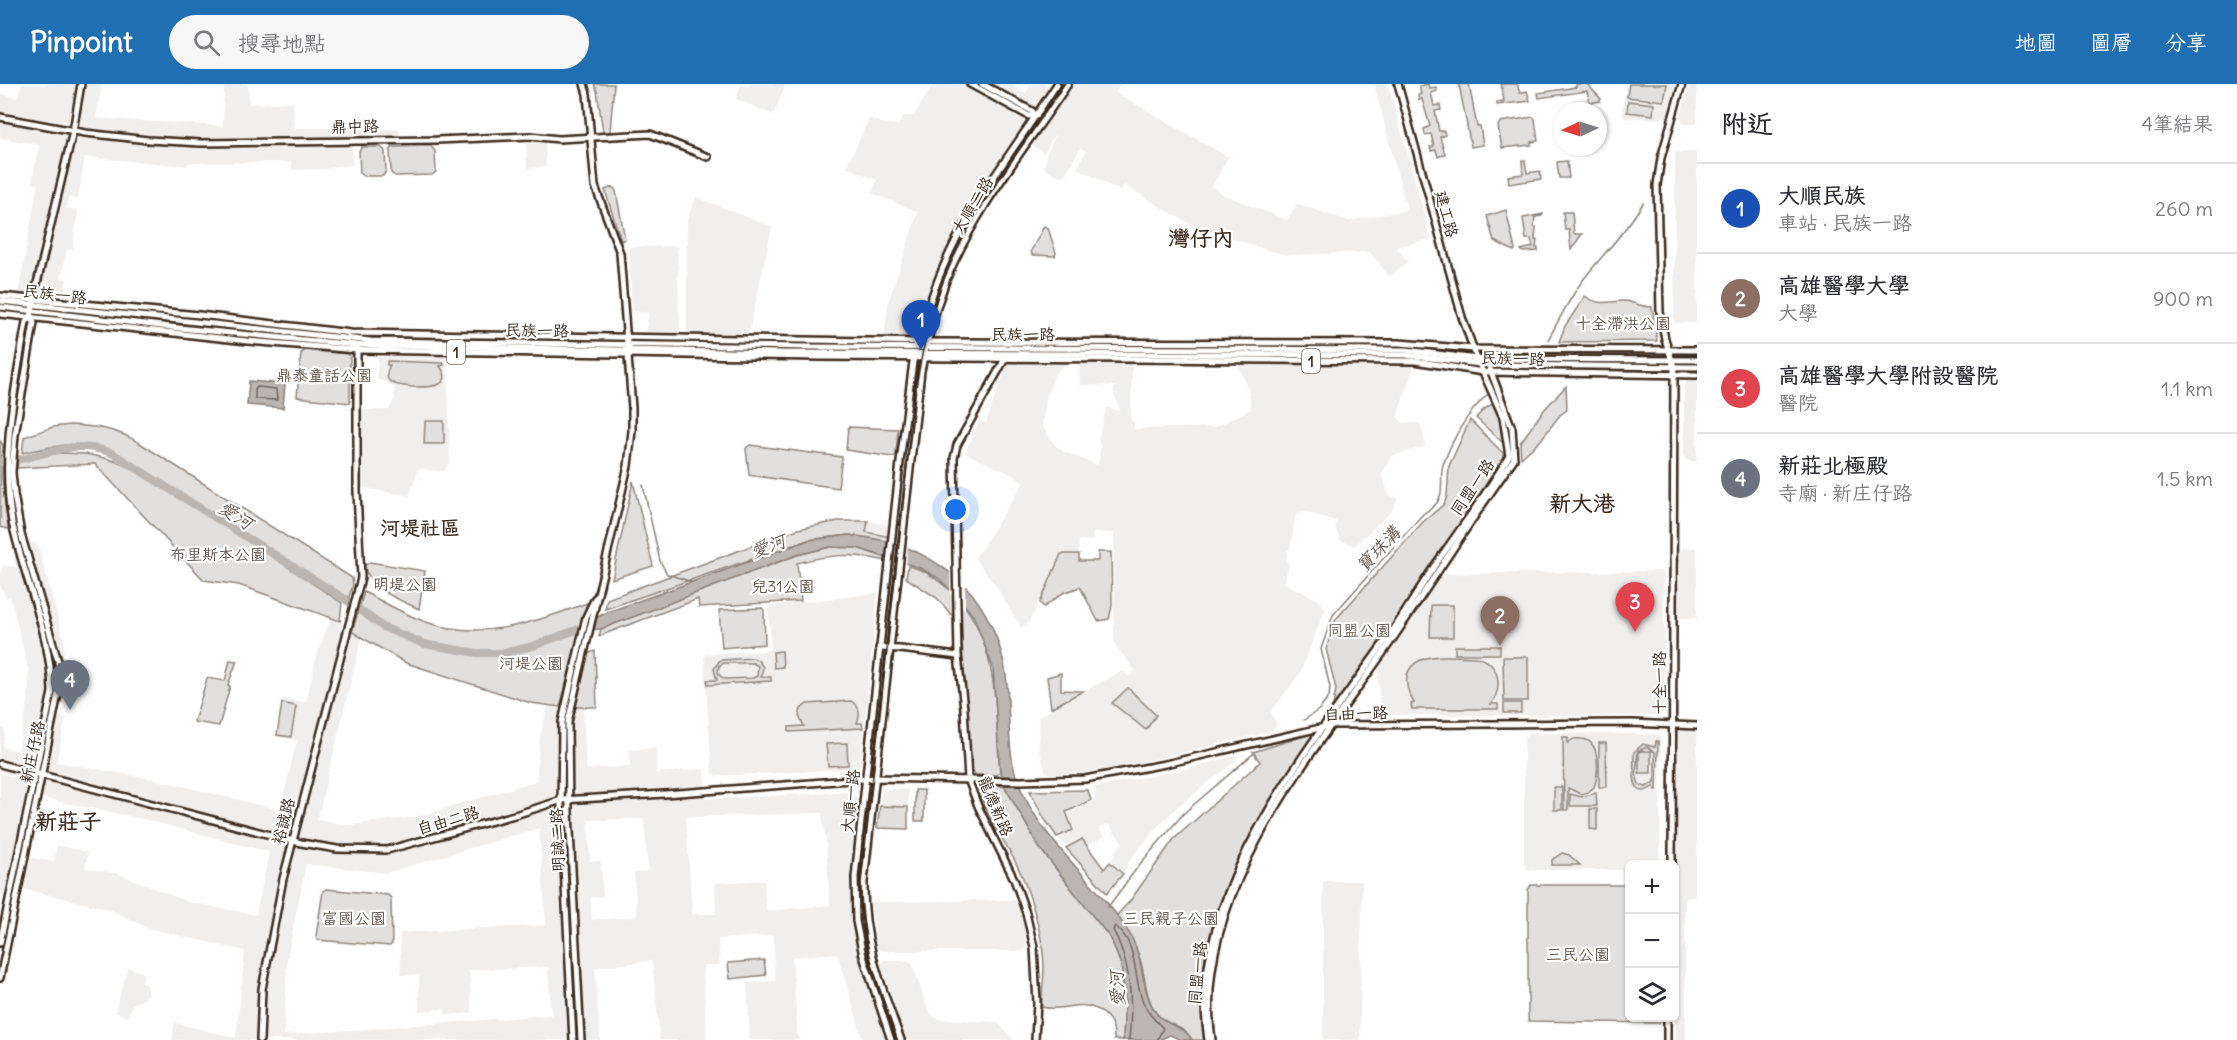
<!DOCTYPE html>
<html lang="zh-TW">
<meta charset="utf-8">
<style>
body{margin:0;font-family:Delius,"LXGW WenKai TC",sans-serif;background:#f7f7f7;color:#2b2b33}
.controls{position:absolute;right:18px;bottom:18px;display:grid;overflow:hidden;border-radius:9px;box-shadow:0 2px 4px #0004}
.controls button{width:54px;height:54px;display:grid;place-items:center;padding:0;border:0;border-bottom:2px solid #e1e1e2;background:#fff;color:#2b2b33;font:30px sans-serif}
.compass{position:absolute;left:1553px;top:18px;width:54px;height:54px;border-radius:50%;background:#fff;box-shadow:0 2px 4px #0004;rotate:266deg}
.you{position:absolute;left:956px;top:426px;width:21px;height:21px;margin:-15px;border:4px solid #fff;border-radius:50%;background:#1a73e8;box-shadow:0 0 0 9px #1a73e833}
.badge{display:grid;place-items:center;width:39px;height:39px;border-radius:50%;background:#1f6fb2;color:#fff;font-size:20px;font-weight:700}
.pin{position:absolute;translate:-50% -50px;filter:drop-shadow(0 2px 3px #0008)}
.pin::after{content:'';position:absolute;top:32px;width:21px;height:18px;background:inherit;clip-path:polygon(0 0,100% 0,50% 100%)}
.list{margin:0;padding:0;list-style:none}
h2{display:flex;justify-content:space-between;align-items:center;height:78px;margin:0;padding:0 24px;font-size:26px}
h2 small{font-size:20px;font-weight:400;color:#7c7c81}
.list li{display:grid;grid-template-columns:39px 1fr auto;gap:18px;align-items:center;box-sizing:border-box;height:90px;padding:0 24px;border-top:2px solid #e1e1e2}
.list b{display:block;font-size:22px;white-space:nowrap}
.list p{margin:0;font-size:20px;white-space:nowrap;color:#7c7c81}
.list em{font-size:20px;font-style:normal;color:#7c7c81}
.icon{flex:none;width:33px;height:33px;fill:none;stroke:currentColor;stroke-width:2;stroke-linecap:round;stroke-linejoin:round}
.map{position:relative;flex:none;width:1697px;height:956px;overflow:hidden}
header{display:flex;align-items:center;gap:36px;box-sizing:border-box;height:84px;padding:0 30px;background:#1f6fb2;color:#fff}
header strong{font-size:28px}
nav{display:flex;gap:33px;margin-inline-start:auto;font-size:21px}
.search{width:420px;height:54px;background:#f7f7f7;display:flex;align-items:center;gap:15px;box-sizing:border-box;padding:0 21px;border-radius:33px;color:#7c7c81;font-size:22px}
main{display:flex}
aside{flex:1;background:#fff}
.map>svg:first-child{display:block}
</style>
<header>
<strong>Pinpoint</strong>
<div class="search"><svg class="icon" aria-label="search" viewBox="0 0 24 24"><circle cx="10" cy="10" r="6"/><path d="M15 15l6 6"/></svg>搜尋地點</div>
<nav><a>地圖</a><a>圖層</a><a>分享</a></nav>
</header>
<main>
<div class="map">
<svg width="1697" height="956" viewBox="0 0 1697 956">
<rect width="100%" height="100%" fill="#fff"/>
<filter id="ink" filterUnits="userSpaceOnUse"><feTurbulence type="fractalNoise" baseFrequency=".0167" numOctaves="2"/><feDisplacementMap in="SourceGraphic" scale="12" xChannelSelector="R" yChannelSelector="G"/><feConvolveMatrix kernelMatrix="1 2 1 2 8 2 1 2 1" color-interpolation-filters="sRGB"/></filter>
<g filter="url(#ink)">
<g fill="#f1efee" fill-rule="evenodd">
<path d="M22,0H102L96,34L223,42L224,2L170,0H248L249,20L293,18L294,44H367V53L378,54V45H399V58L352,59L353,81L336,82L327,85L292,86L291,78L188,79V82L85,73L78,115L68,113L66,124L78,126L73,165H67L61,193L67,195L64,215L18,210L38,100L32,99L39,61L0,54V9L17,14Z"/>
<path d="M741,0H786L773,31L736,15Z"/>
<path d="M933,0H1009L1026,9L1030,0H1120L1116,9L1228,73L1212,103L1224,111L1287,136L1297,120L1349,137L1407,126L1374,0H1388L1431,155L1396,163L1408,178L1389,193L1370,168L1287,171L1267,166L1191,141L1124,101L1120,107L1077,84L1086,67L1080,64L1065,91L1063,93L1052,89L1046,86L1044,81L1047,69L1056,50H1055L1044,69L1016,51L955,147L930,202L912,253L884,254L888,219L918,128L872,109L877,96L846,83L870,34L881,39L898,41L903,32H914Z"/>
<path d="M1626,0H1677L1668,32L1660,35L1624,34L1622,30Z"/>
<path d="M1689,0H1697V40H1684L1680,34Z"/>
<path d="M545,55L546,83L527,84L526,56Z"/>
<path d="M1675,68H1697V239H1674Z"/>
<path d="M696,113L772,143L749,249L743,253L692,252L687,247V135Z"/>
<path d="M677,162L680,249L646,248L648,229L632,227L629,163Z"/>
<path d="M378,273H447L450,377L444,387L418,385L409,412L361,403V326H389L395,314L394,304L389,299L377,295Z"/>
<path d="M1009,279H1067L1055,290L1047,311L1042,342L1056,362L1064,368L1098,381L1101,363L1098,356L1107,323L1118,327L1120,326L1113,307L1116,302L1080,301L1079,279H1132L1131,337L1134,338V345L1215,343L1251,325L1249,308L1238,280L1414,282L1397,333L1403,339H1420L1426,362L1392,372L1382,391L1389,411L1398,414L1392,427L1354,462L1340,456L1335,442L1336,437L1303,427L1296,429L1290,466H1288L1286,478L1289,480L1284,499L1319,516L1325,525L1300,589L1271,628L1277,641L1268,648L1135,680L1085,689L1051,690L1046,688L1039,666L1038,633L1116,590L1123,587L1129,593L1135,587L1114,559V449L1093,448V457L1079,456L1078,470H1061L1038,521L1029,538L1021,544L996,502L975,474L1024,398L1013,391L965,369L979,337L986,339L998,304Z"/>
<path d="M1688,296H1697V377H1688L1684,373V302Z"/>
<path d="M868,437L887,441L891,453L866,448Z"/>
<path d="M27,456L38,461L64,556L63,581L68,582L67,615H60L58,632L66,634L56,678L153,695L280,726L297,656L276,653L283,615L306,618L318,567L331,534L340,537L352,548L362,553L317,736L350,741L416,733L536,697L540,653L548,622L583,623L586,685L630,682L629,666L656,664V689L704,685L706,715L853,708L858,716L850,809L854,854L887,956H863L837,869L792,873L798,956H750L747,899L775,897L773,851L718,855L720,881H703L707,956H660L652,877L595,883L600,956H172L175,939L236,954L245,867L148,844L109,825L15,803L21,772L54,778L57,761L88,768L85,784L119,790L188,818L256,831L269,768L143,735L33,712L26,695L0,687V643L5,645L3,663L18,667L28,617L29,588L10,512L6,514L0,500V490L3,481L16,483L12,458ZM822,729L826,759L830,821L766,827L764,796L715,799L716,830H692L686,733ZM644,735L648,787L634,789L637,833L592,836L591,813H603L601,777H590L588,736ZM539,744L546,841L400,849L401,891H419V927L445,925V931L472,929L469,886L548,883L551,931L284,951L287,875L306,780L386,789Z"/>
<path d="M1684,464H1697V534H1677V467Z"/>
<path d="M1663,487L1665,582L1664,626L1661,630L1658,632L1380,631L1378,585L1440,490Z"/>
<path d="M878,509L860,680L855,684L795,688L716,692L712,689L704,572L706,570L765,567L771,565L768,522Z"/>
<path d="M1677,646H1697V813L1685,814L1686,956H1676L1674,761Z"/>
<path d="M1529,649L1658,650L1661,652L1660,780H1630L1629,786H1530L1526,784L1524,778V654Z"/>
<path d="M1237,671L1239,673L1232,680L1177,723L1157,743L1133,772L1123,788L1111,776L1116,770L1114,768L1123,759L1108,740L1099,744L1104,753L1087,761L1082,753L1064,762L1059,754L1075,746L1067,729L1094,717L1095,703L1192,684Z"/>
<path d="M0,689L20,695L25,699L26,709L5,811H0Z"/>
<path d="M888,705H908V723L880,722L881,711L884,706Z"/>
<path d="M1323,797H1362L1360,956H1323Z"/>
<path d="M1016,816L1022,832L1025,850L1026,864L1023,867H880L876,863L871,818Z"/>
<path d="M884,876L909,877L913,881L926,921L932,931L939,935L997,938L1014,956H906L881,880Z"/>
<path d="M128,884L144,889L142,898L148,902L146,914L133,920L127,933L115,928Z"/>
</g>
<g fill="#e2e0de" stroke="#8e857e" stroke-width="1.5" fill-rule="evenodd">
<path d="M594,0H614L610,48H603L597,7Z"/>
<path d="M1428,0L1429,4L1436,3L1437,7L1431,9L1434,22L1440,21L1441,26L1435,27L1439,47H1444L1445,51L1440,53L1445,70L1438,73L1436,66L1431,67L1430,63L1434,62L1431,50L1425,51L1424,45L1430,42L1422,15L1419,16L1418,11L1421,10L1419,2Z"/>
<path d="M1459,0H1469L1477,42H1480L1483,61L1471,63Z"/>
<path d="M1501,0H1517L1520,9L1527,7L1530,17L1497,21V18L1504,17Z"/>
<path d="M1576,0H1587L1601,15L1600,17L1590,19L1587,7L1539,14L1538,9L1576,3Z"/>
<path d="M1629,0H1667L1664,17L1627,13Z"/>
<path d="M1628,17L1654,20L1653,31L1627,28Z"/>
<path d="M1533,33L1535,35L1538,57L1531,58V61L1502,64L1498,42L1500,38Z"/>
<path d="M431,62L435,67L436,88L432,91L395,92L391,89L390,67L393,63Z"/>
<path d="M362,63H381L385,67L386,87L383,92H364L360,89L359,67Z"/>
<path d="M1522,76H1525L1527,89L1540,87L1541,95L1509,100L1508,92L1523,90Z"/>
<path d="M1567,77L1569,94H1559L1557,78Z"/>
<path d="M613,103L616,107L625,155L621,157L605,106Z"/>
<path d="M1506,126L1515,166L1514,167L1494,157L1487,132Z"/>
<path d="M1563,128H1572L1574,150H1582L1571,166L1569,146H1565Z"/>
<path d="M1543,130L1542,132L1535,133L1534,143H1536L1535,156H1537L1536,164H1538V167L1523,168L1521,166L1533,163L1531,155H1526L1523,134Z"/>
<path d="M1044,142L1048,144L1056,169L1055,172L1032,171L1031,167Z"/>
<path d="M1585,212C1604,226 1618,212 1633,219C1640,221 1643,223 1652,223L1657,257L1559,258L1565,242Z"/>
<path d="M306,266L347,270L350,272V319L297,313L301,269Z"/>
<path d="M387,277L444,279V281L440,282C456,304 427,303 414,303C400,302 379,301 390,281H387Z"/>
<path d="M1566,302L1567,326L1560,331L1540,357L1521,374L1520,359L1543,327Z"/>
<path d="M1494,319L1502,345L1503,359L1476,334L1484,325Z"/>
<path d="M1470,336L1503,369V375L1383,556L1332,627L1336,605L1326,565L1336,535L1422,439L1444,420L1447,412L1449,382Z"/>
<path d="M425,337H444V360H424Z"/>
<path d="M70,341C94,342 117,345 138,358L352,494L353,501L348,515L114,367C78,355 57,362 22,369L24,353L53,343Z"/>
<path d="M848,343L898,345L896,371L893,373L846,366Z"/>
<path d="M0,357L3,361L2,394L8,444L7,445L0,443Z"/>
<path d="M750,361L842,373L838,404L749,391L746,364Z"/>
<path d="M60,369L86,370L109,375L132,384L232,446L342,519L340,537L239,501L204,496L95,380L17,384L18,376Z"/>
<path d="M633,397L653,482L612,495Z"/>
<path d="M838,437H868L866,448L891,453L890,458L849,451L808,456L605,525L607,515L798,445Z"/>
<path d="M830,463L857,464L886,474V477C848,469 834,470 797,479L801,517L699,523L698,515L599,552L601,545L797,471Z"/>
<path d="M1098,468H1111L1112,522L1109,535L1098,537L1080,503L1063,509L1044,523L1040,519L1061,470H1079V477H1098Z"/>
<path d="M370,478L425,487L419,525C398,515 371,506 364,482Z"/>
<path d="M908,482C926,486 937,495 951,507C1001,554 994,625 1000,688L996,691H976L970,684L961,542L937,514L906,494Z"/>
<path d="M364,508C384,518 405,531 426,538C482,557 534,539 587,519L560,623L531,619L406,579L352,548Z"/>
<path d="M1431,521H1453V553H1430Z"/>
<path d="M762,524L764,526L765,560L722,564L719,526Z"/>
<rect x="1455" y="562" width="45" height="8"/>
<path d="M595,567L597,623H574L587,570Z"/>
<path d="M782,567L783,583L774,584L773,568Z"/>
<path d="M1477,573C1499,579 1504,602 1491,620H1498V625H1412L1411,620L1414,619C1409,611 1405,601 1407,591C1415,565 1456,573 1477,573Z"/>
<path d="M1503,573H1528V617H1504Z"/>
<path d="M753,574L758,576L763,583L761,593H771V597L708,601L707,596H717L714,585L720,576ZM724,579H753L758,582L757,592L753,594L725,595L720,592L718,588L719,582Z"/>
<path d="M230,576L237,577L228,601L230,602L219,642L194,638L207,594L225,597Z"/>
<path d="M1061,589V606L1083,607L1051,624L1047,593Z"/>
<path d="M1128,604L1156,631L1146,646L1112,619Z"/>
<path d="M851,617C860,623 861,629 857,639H862L863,644L789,648V643L804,642L799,632L801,625L807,620Z"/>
<path d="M282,619L296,622L291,653L277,651Z"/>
<rect x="1504" y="619" width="17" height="10"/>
<path d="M1311,650L1315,653L1275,714L1230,792L1205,868L1203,905L1204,956H1192C1186,942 1165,942 1156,929C1144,911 1146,891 1139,872C1134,857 1125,844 1117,831L1130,817L1174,755L1260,678L1253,668Z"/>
<path d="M1563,653H1568V659C1572,655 1575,654 1581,655C1601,655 1599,689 1594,703L1588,708L1581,710L1568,704V726H1564Z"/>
<path d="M1656,657H1658L1657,706H1655L1654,702C1629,721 1634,680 1634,668L1643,660L1655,663ZM1647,663L1655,668V698L1646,703L1639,701L1636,690L1638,667Z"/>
<path d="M847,659L848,681L828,682L826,660Z"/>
<path d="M1599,659H1606L1607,703H1599Z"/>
<rect x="1639" y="667" width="12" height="22"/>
<path d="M998,701L1005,703L1039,763L1111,855L1121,881L1125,914L1123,956H1114C1114,945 1113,938 1104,930C1082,912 1064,929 1042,923C1041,910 1044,896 1044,882C1043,854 1034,823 1024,797C1012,763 985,736 978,702Z"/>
<rect x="1554" y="703" width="8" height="23"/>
<rect x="915" y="706" width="9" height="31"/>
<path d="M1088,706L1091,716L1066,728L1073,746L1057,753L1044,734L1030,707Z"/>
<path d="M1596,709L1597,722H1570V710L1582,713Z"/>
<path d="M880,722L908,723V745L877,744Z"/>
<path d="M1590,725H1597V746L1590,745Z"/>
<path d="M1082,755L1104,785L1110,778L1123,790L1107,809L1066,764Z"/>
<path d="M1562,769L1569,771L1580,781H1552V776Z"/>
<path d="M1531,801H1629L1630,934H1661L1659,939L1528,937V806Z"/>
<path d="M326,805L388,811L391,814L392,860L390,862L317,856L316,852L323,807Z"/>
<path d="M764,876L766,891L730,895L728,879Z"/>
</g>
<g fill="#bcb6b3" stroke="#887e77" stroke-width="1.5">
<path d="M249,297L285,300L283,324L247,321Z"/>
<path d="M849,451C862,453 876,454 889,458C915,464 945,482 964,501C986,522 1002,561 1006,591C1011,628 1005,668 1020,703C1046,763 1096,796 1129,849C1145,875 1140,908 1157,930C1166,942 1186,943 1192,956H1181L1170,951L1159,956H1123L1125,914L1121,881L1111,855L1039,763L1005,703L1000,685L993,584L974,533L961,516L938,494L920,484L857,464L830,463L797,471L601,545L574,546L605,529L809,456Z"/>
</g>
<g fill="#fff">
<path d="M890,456L908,462L906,482L887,477Z"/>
<path d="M950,486L965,498V526L950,510Z"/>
</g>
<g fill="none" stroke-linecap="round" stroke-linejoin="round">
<g stroke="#6f625a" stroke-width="1.5">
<path d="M257,303L276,305L277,316L255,315V306Z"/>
<path d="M1129,956C1133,919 1131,879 1113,846L1115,842C1140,860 1132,898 1145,922C1149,931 1156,937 1163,944L1157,956"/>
</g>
<g stroke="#887e77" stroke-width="1.5">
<path d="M1548,256C1559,236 1569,215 1583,196C1603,170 1626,148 1643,119"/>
<path d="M643,401L660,477L667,490L692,498"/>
<path d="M1304,636L1320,625L1329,613L1330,603L1321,565L1333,531L1423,430C1427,427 1431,425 1434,422C1446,411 1439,395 1443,381C1453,353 1466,330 1488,310"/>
<path d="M1108,823L1140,780L1184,729L1253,670"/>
</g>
<path stroke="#bcb6b3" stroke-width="8" d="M0,378C43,376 66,352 112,369L345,515L383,543L424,560L477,569H504L533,562L584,543"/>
<g stroke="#3b2a1e" stroke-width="10">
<g id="secondary">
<path d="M970,0L1029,32H1036"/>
<path d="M982,0L1032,27L1036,32"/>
<path d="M0,33L85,49L148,56L201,59L437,56L530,52L559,55L650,50L708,73"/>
<path d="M916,261C927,226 938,191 955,158C984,103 1023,52 1057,0"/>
<path d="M879,564L900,565L958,572L964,625L968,695L978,722L1014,795L1026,829L1034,863L1037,919L1035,956"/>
<path d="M958,572L954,374L957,361L1006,273"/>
<path d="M0,680L301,759L337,765L387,766L518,730L562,716L665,710L876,694L1021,697L1085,695L1165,680L1333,641L1632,639L1697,642"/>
<path d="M1672,780L1674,283L1665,255L1660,228L1657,101L1661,74L1682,0"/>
<path d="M0,859L52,608C51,550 24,495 12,438C0,372 15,304 26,238L31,233"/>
<path d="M0,894L59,605L58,577L21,450L14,410L12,388L15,351L34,239L31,233L35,208L73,47L81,0"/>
<path d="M260,956L262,905L283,795L361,494L357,407V262"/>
<path d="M573,956L561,725L562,638L586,533L595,514"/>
<path d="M581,956L569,728L568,638L628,382L632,347V324L620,169L595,102L587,10L584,0"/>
<path d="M891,956L863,872L856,837L855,793L900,378L914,270"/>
<path d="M901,956C881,900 863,858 864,798L921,287C927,255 936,224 947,194C976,124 1026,63 1068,0"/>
<path d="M1208,956C1185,814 1305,669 1383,560C1403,534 1419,504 1438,477C1462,442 1488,408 1509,372L1503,333L1477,275L1462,233L1398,0"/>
<path d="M1212,956C1190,809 1314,669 1392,556C1433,496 1472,434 1514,375L1512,344L1490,285"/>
<path d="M1667,956V934"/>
</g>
</g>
<g stroke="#3b2a1e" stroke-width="10">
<g id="primary">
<path d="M0,212L199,231L351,249L935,258L1399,259L1474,265L1697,266"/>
<path d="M0,217L371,257L810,263L1406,266L1477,275L1697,276"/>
<path d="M0,223L179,244L357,261L783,269L1406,271L1488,281L1697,283"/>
<path d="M0,230L247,257L357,266L818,273L1415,277L1483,288L1697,291"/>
</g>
</g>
<use href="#secondary" stroke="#fff" stroke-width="5"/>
<use href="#primary" stroke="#fff" stroke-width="5"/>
<path stroke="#3b2a1e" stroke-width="1.5" d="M897,956C879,904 860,855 861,799C873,686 887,573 899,460C909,370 911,278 945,193C973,124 1024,63 1064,0"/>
</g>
</g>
<g text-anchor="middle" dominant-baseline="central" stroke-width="4.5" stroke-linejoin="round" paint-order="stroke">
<g fill="#fff" stroke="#766a62" stroke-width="1.5">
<rect x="447" y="256" width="18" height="24" rx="4.5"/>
<rect x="1302" y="265" width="18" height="24" rx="4.5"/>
</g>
<g font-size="15" font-weight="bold" fill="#3b2a1e">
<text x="456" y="268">1</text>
<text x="1311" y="277">1</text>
</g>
<g font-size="16" fill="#3b2a1e" stroke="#fff">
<text transform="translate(355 42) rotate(-1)">鼎中路</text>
<text transform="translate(972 121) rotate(-59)">大順二路</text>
<text transform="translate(1447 130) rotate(75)">建工路</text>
<text transform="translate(55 210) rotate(7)">民族一路</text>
<text transform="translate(537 246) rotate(1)">民族一路</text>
<text x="1023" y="250">民族一路</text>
<text transform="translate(1513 274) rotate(2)">民族一路</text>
<text transform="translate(1472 403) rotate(-56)">同盟一路</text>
<text transform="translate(1659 599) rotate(-90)">十全一路</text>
<text transform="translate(1356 629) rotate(-2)">自由一路</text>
<text transform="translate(32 668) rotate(-78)">新庄仔路</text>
<text transform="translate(850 717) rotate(-84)">大順一路</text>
<text transform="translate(996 722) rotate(67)">龍德新路</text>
<text transform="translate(448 736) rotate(-16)">自由二路</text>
<text transform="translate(283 737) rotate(-76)">裕誠路</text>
<text transform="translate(557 756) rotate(-92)">明誠二路</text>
<text transform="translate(1197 889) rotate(-84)">同盟一路</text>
</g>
<g font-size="16" fill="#65584e" stroke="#fff">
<text x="1623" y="239">十全滯洪公園</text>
<text x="324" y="291">鼎泰童話公園</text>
<text x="218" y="470">布里斯本公園</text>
<text x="405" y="500">明堤公園</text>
<text x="783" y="502">兒31公園</text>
<text x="1359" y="546">同盟公園</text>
<text x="531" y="579">河堤公園</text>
<text x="354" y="834">富國公園</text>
<text x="1171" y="834">三民親子公園</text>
<text x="1578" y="870">三民公園</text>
</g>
<g font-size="18" font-style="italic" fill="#685b52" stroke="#fff">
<text transform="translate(236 431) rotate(33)">愛河</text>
<text transform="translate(768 462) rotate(-20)">愛河</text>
<text transform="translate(1378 465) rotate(-47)">寶珠溝</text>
<text transform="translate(1117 905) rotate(-94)">愛河</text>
</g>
<g font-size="20" font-weight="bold" fill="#3b2a1e" stroke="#fff">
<text x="420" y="443">河堤社區</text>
</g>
<g font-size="22" font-weight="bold" fill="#3b2a1e" stroke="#fff">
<text x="1201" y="154">灣仔內</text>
<text x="1582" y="419">新大港</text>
<text x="68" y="737">新莊子</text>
</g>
</g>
</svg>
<div class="controls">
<button>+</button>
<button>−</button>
<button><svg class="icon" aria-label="layers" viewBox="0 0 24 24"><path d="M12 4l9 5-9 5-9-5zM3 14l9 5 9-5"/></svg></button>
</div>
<svg class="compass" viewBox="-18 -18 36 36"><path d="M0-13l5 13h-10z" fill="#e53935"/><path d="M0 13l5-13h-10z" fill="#7c7c81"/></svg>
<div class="you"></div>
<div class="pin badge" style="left:921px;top:266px;background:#1a4fb4">1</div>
<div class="pin badge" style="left:1500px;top:562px;background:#8d6e63">2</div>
<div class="pin badge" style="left:1635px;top:548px;background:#e0444e">3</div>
<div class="pin badge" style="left:70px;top:626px;background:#6b7280">4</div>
</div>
<aside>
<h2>附近<small>4筆結果</small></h2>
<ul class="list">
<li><span class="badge" style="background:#1a4fb4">1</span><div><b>大順民族</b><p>車站 · 民族一路</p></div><em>260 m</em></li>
<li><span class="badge" style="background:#8d6e63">2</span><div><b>高雄醫學大學</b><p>大學</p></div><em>900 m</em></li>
<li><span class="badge" style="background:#e0444e">3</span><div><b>高雄醫學大學附設醫院</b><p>醫院</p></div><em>1.1 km</em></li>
<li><span class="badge" style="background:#6b7280">4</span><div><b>新莊北極殿</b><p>寺廟 · 新庄仔路</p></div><em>1.5 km</em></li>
</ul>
</aside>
</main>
